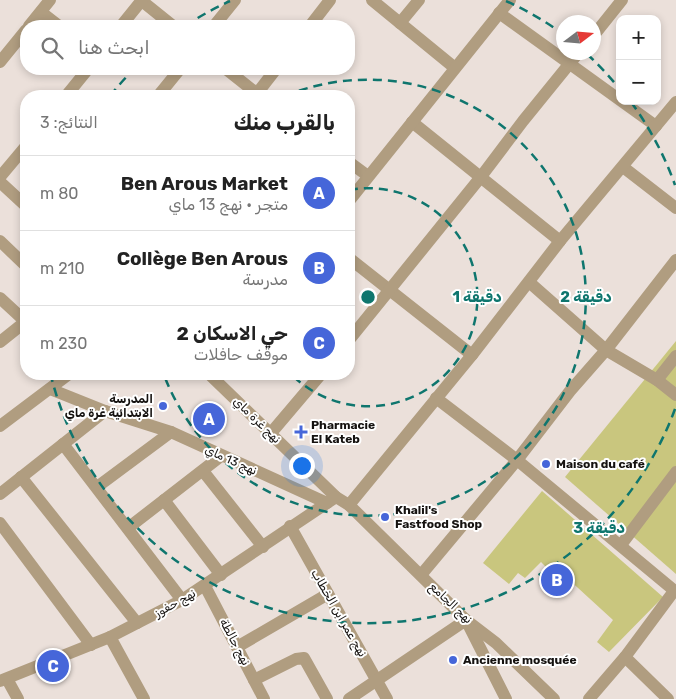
<!DOCTYPE html>
<html lang="ar">
<meta charset="utf-8">
<style>
body{margin:0;font-family:Rubik,Cairo,sans-serif;background:#f6f6f6;color:#222;direction:rtl}
.controls{position:absolute;right:15px;top:15px;display:grid;overflow:hidden;border-radius:10px;box-shadow:0 2px 8px #0003}
.controls button{width:45px;height:45px;display:grid;place-items:center;padding:0;border:0;border-bottom:1px solid #e0e0e0;background:#fff;color:#222;font:25px sans-serif}
.compass{position:absolute;left:556px;top:15px;width:45px;height:45px;border-radius:50%;background:#fff;box-shadow:0 2px 8px #0003;rotate:74deg}
.you{position:absolute;left:301px;top:465px;width:18px;height:18px;margin:-12px;border:4px solid #fff;border-radius:50%;background:#1a73e8;box-shadow:0 0 0 8px #1a73e833}
.badge{display:grid;place-items:center;width:32px;height:32px;border-radius:50%;background:#4666d9;color:#fff;font-size:16px;font-weight:700}
.pin{position:absolute;translate:-50% -50%;border:2px solid #fff;box-shadow:0 1px 5px #0006}
.list{margin:0;padding:0;list-style:none}
h2{display:flex;justify-content:space-between;align-items:center;height:65px;margin:0;padding:0 20px;font-size:21px}
h2 small{font-size:16px;font-weight:400;color:#767676}
.list li{display:grid;grid-template-columns:32px 1fr auto;gap:15px;align-items:center;box-sizing:border-box;height:75px;padding:0 20px;border-top:1px solid #e0e0e0}
.list b{display:block;font-size:19px;white-space:nowrap}
.list p{margin:0;font-size:16px;white-space:nowrap;color:#767676}
.list em{font-size:16px;font-style:normal;color:#767676}
.icon{flex:none;width:28px;height:28px;fill:none;stroke:currentColor;stroke-width:2;stroke-linecap:round;stroke-linejoin:round}
.map{position:relative;flex:none;width:676px;height:699px;overflow:hidden;direction:ltr}
.search{position:absolute;background:#fff;box-shadow:0 2px 8px #0003;left:20px;top:20px;width:335px;height:55px;display:flex;align-items:center;gap:12px;box-sizing:border-box;padding:0 18px;border-radius:20px;color:#767676;font-size:19px}
.panel{position:absolute;background:#fff;box-shadow:0 2px 8px #0003;left:20px;top:90px;width:335px;height:290px;border-radius:20px;direction:rtl}
.map>svg:first-child{display:block}
</style>
<div class="map">
<svg width="676" height="699" viewBox="0 0 676 699">
<rect width="100%" height="100%" fill="#ebe0da"/>
<g fill="#c9c67e">
<path d="M676,341V574L565,477Z"/>
<path d="M542,491L663,597L609,652L597,642L613,620L554,566L548,569L541,562L525,578L518,573L509,584L483,563Z"/>
</g>
<g fill="none" stroke-linecap="round" stroke-linejoin="round">
<g stroke="#b09d80" stroke-width="12">
<path d="M372,0L455,68"/>
<path d="M142,1L173,26"/>
<path d="M41,12L59,26"/>
<path d="M499,13L656,126"/>
<path d="M400,23L419,0"/>
<path d="M29,26L50,0"/>
<path d="M121,26L142,0"/>
<path d="M214,26L235,0"/>
<path d="M310,26L330,0"/>
<path d="M594,35L622,0"/>
<path d="M0,62L26,30"/>
<path d="M226,69L260,96"/>
<path d="M66,96L88,69"/>
<path d="M158,96L180,69"/>
<path d="M255,96L276,69"/>
<path d="M412,122L560,241"/>
<path d="M349,162L368,176"/>
<path d="M623,167L676,208"/>
<path d="M0,177L26,146"/>
<path d="M0,182L26,206"/>
<path d="M349,201L510,0"/>
<path d="M0,241L26,266"/>
<path d="M349,258L472,355"/>
<path d="M529,282L606,350L657,380L676,395"/>
<path d="M0,298L26,322"/>
<path d="M349,340L480,178L523,121L579,52"/>
<path d="M0,342L25,322"/>
<path d="M209,374L336,497L349,505L466,620L496,643L554,699"/>
<path d="M657,380L676,356"/>
<path d="M50,389L105,411L171,432L327,503"/>
<path d="M436,398L517,460L676,592"/>
<path d="M0,426L69,374"/>
<path d="M271,433L321,374"/>
<path d="M63,444L182,600"/>
<path d="M203,471L263,547"/>
<path d="M21,477L137,623"/>
<path d="M97,487L171,432"/>
<path d="M0,494L105,411"/>
<path d="M164,500L221,575"/>
<path d="M349,505L472,355L560,241L676,102"/>
<path d="M0,523L91,645"/>
<path d="M290,526L387,699"/>
<path d="M128,528L221,456"/>
<path d="M621,545L676,472"/>
<path d="M421,575L517,460L570,391L606,350L676,260"/>
<path d="M205,586L264,699"/>
<path d="M110,637L144,699"/>
<path d="M237,647L328,594"/>
<path d="M625,657L668,699"/>
<path d="M7,679L18,699"/>
<path d="M254,680L296,659L304,658L327,699"/>
<path d="M0,681L110,637L182,600L336,497"/>
<path d="M349,699L466,620L506,699"/>
<path d="M589,699L625,657L674,591"/>
</g>
</g>
<g fill="none" stroke="#0f766e" stroke-width="2.5" stroke-dasharray="9 6">
<path d="M349 190A109 109 0 1 1 291 374"/>
<path d="M285 96A218 218 0 1 1 164 375"/>
<path d="M675 409A327 327 0 0 1 51 376M110 96A327 327 0 0 1 133 70M185 26A327 327 0 0 1 230 1M506 1A327 327 0 0 1 563 34M587 54A327 327 0 0 1 618 87M631 102A327 327 0 0 1 675 185"/>
</g>
<g fill="#4666d9" stroke="#fff" stroke-width="2">
<circle cx="163" cy="406" r="5"/>
<path d="M298.5 424.5h5v5h5v5h-5v5h-5v-5h-5v-5h5z"/>
<circle cx="546" cy="464" r="5"/>
<circle cx="385" cy="517" r="5"/>
<circle cx="453" cy="660" r="5"/>
</g>
<g text-anchor="middle" dominant-baseline="central" stroke-width="4" stroke-linejoin="round" paint-order="stroke">
<g font-size="12" font-weight="bold" fill="#151210" stroke="#fff" text-anchor="start">
<text x="153" y="399" text-anchor="end">المدرسة<tspan x="153" dy="14">الابتدائية غرة ماي</tspan></text>
<text x="311" y="425">Pharmacie<tspan x="311" dy="14">El Kateb</tspan></text>
<text x="556" y="464">Maison du café</text>
<text x="395" y="510">Khalil's<tspan x="395" dy="14">Fastfood Shop</tspan></text>
<text x="463" y="660">Ancienne mosquée</text>
</g>
<g font-size="12" fill="#151210" stroke="#fff">
<text transform="translate(257 420) rotate(44)">نهج غرة ماي</text>
<text transform="translate(231 460) rotate(24)">نهج 13 ماي</text>
<text transform="translate(175 603) rotate(-29)">نهج حفوز</text>
<text transform="translate(451 603) rotate(43)">نهج الجامع</text>
<text transform="translate(339 613) rotate(60)">نهج عمر ابن الخطاب</text>
<text transform="translate(235 642) rotate(62)">نهج جالطة</text>
</g>
</g>
<circle cx="368" cy="297" r="8" fill="#0f766e" stroke="#fff" stroke-width="2.5"/>
<g font-size="15" text-anchor="middle" font-weight="bold" fill="#0f766e" stroke="#fff" stroke-width="4" stroke-linejoin="round" paint-order="stroke">
<text x="477" y="302">1 دقيقة</text>
<text x="586" y="302">2 دقيقة</text>
<text x="599" y="533">3 دقيقة</text>
</g>
</svg>
<div class="controls">
<button>+</button>
<button>−</button>
</div>
<svg class="compass" viewBox="-18 -18 36 36"><path d="M0-13l5 13h-10z" fill="#e53935"/><path d="M0 13l5-13h-10z" fill="#767676"/></svg>
<div class="you"></div>
<div class="pin badge" style="left:209px;top:419px">A</div>
<div class="pin badge" style="left:557px;top:580px">B</div>
<div class="pin badge" style="left:53px;top:666px">C</div>
<div class="search"><svg class="icon" aria-label="search" viewBox="0 0 24 24"><circle cx="10" cy="10" r="6"/><path d="M15 15l6 6"/></svg>ابحث هنا</div>
<section class="panel">
<h2>بالقرب منك<small>النتائج: 3</small></h2>
<ul class="list">
<li><span class="badge">A</span><div><b>Ben Arous Market</b><p>متجر · نهج 13 ماي</p></div><em>80 m</em></li>
<li><span class="badge">B</span><div><b>Collège Ben Arous</b><p>مدرسة</p></div><em>210 m</em></li>
<li><span class="badge">C</span><div><b>حي الاسكان 2</b><p>موقف حافلات</p></div><em>230 m</em></li>
</ul>
</section>
</div>
